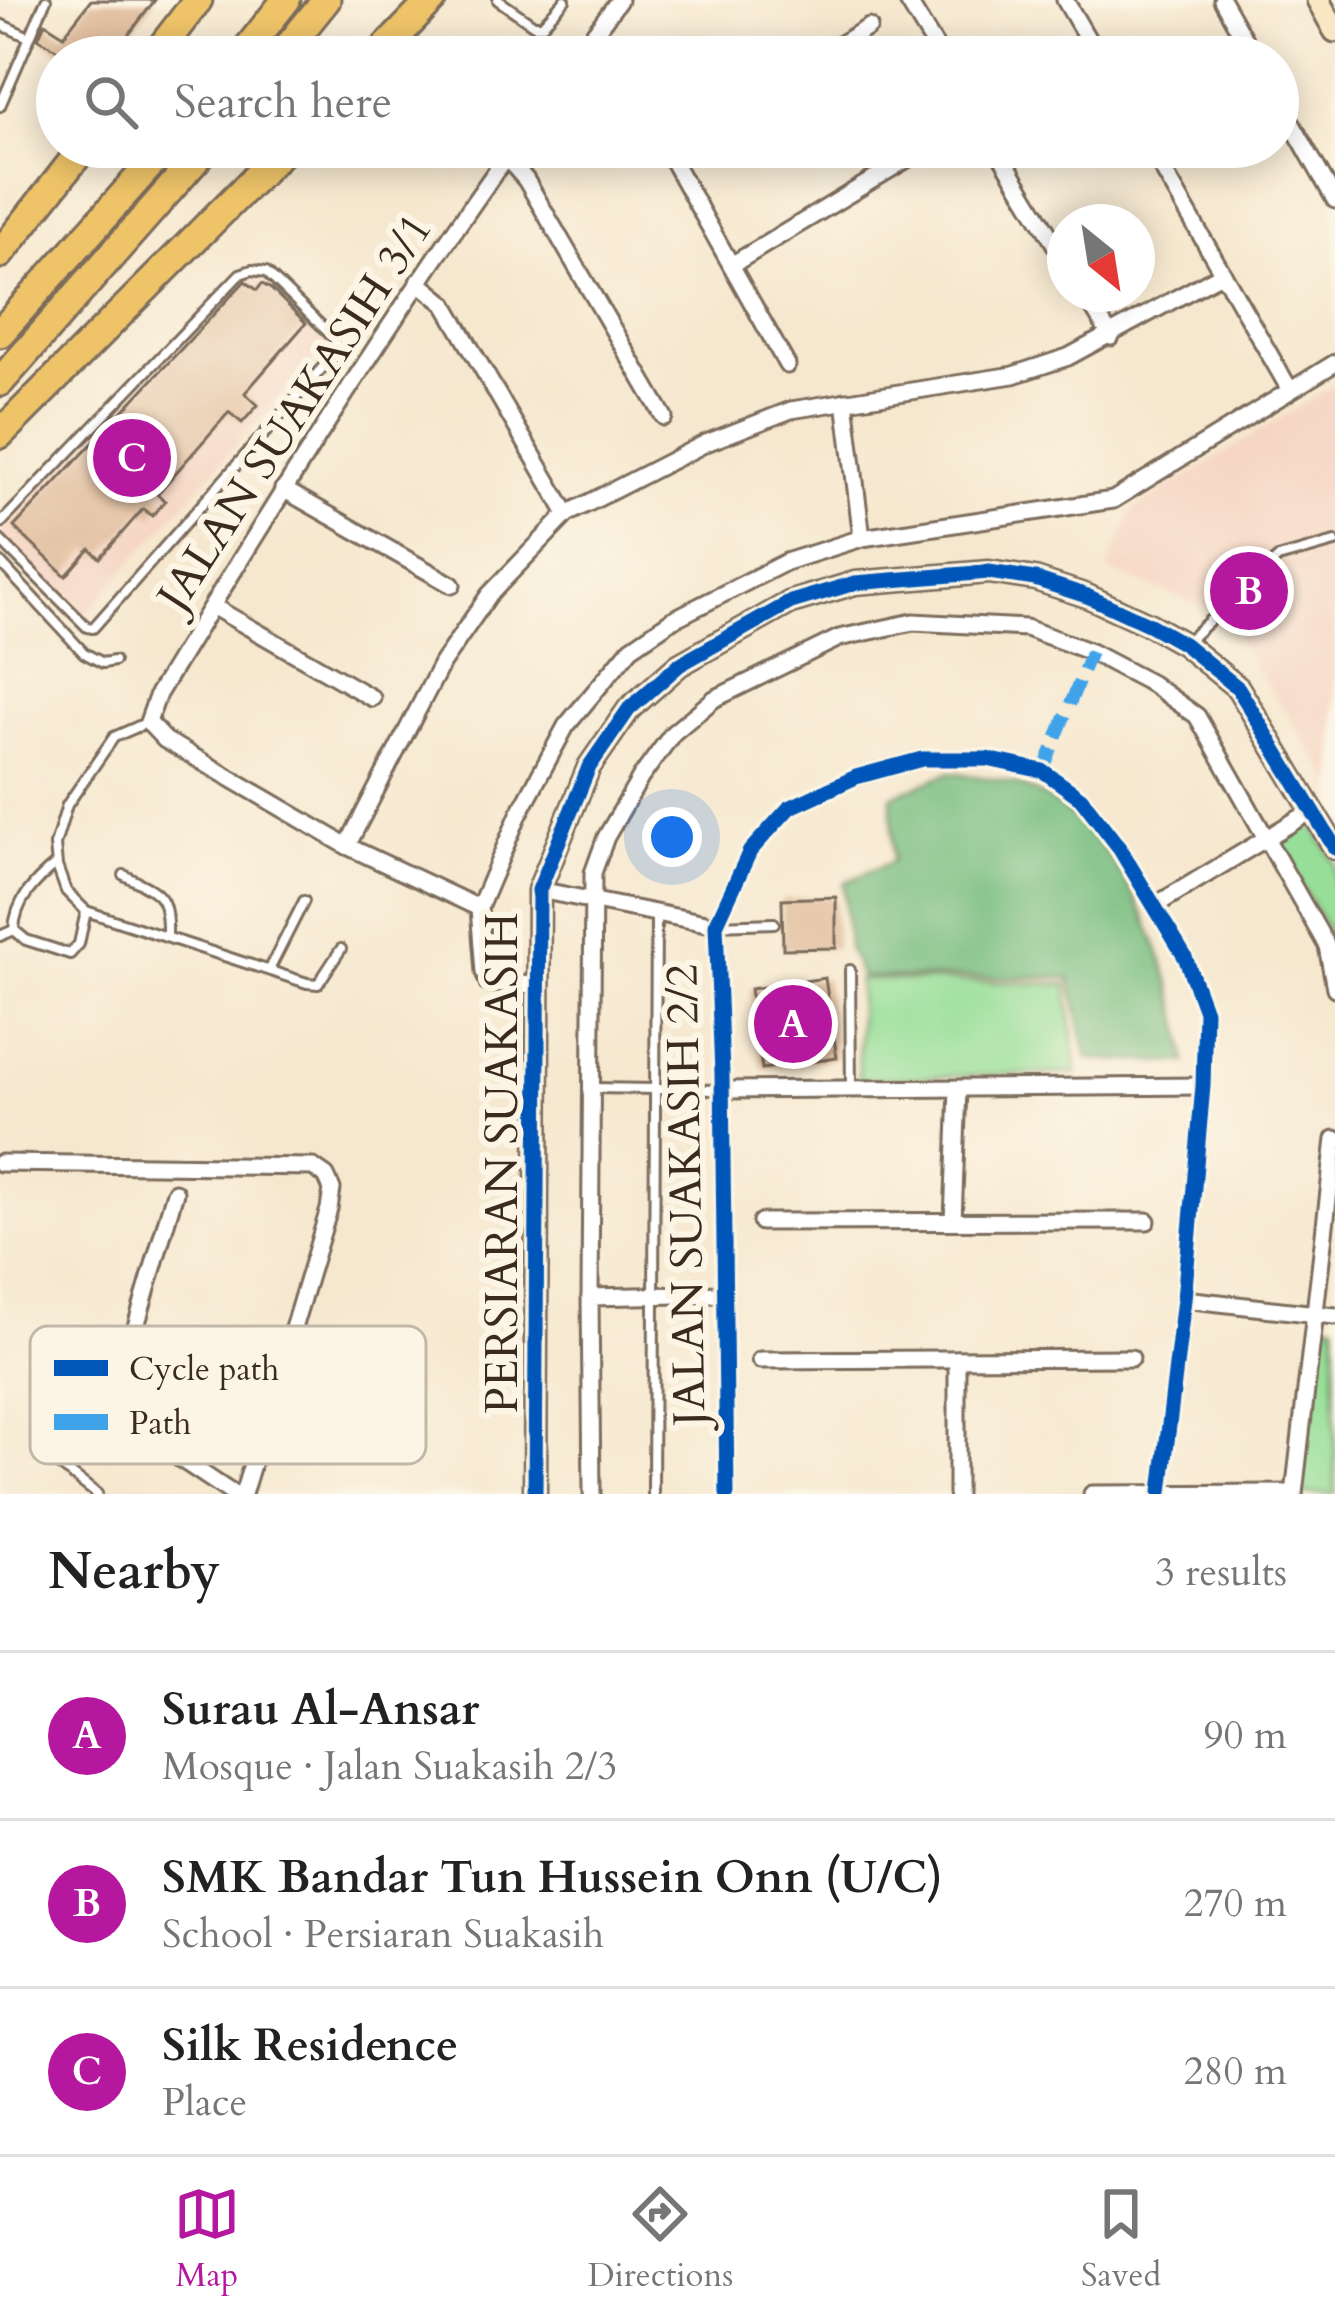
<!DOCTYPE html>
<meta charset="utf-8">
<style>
body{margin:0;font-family:Cardo,serif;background:#f6f6f6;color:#222}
.compass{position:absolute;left:1047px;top:204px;width:108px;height:108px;border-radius:50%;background:#fff;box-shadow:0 6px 30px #0003;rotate:150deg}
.you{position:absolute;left:672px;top:837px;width:42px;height:42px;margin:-30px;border:9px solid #fff;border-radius:50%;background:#1a73e8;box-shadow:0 0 0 18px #1a73e833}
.badge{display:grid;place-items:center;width:78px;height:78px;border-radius:50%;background:#b5179e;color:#fff;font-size:39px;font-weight:700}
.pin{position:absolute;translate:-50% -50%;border:6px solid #fff;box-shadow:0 3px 12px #0006}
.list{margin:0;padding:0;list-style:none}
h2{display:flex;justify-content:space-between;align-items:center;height:156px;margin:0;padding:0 48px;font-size:51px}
h2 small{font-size:39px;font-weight:400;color:#767676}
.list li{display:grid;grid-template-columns:78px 1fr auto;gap:36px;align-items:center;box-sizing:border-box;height:168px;padding:0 48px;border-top:3px solid #e0e0e0}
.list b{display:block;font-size:45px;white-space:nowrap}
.list p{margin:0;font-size:39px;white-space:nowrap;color:#767676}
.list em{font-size:39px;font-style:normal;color:#767676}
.icon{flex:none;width:66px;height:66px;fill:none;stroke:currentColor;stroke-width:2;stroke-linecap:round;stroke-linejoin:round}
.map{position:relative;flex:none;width:1335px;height:1494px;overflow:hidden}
.search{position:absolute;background:#fff;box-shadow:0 6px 30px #0003;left:36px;right:36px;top:36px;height:132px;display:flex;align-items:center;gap:30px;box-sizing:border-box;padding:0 42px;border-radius:66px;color:#767676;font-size:45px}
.sheet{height:660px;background:#fff}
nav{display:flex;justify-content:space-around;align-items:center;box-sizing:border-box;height:168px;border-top:3px solid #e0e0e0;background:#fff;font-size:33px;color:#767676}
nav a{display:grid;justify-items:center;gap:6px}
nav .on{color:#b5179e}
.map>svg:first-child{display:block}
</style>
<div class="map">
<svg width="1335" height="1494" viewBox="0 0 1335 1494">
<rect width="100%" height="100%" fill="#fcf5e5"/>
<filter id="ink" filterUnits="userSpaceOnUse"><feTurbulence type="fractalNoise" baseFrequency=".00833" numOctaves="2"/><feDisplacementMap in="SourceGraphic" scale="24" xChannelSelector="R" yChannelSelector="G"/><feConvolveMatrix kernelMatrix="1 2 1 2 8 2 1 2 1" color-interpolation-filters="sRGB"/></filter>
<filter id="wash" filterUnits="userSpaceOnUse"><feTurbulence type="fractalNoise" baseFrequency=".004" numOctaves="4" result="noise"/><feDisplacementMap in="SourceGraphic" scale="48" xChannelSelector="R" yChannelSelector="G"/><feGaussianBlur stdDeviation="2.7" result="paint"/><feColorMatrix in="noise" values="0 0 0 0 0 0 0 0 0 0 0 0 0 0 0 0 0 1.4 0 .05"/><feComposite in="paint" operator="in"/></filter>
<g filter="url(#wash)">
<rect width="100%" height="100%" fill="#f6e8cf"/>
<g fill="#f5d3c1">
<path d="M252,274H264L331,340L82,618L0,535V530L243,277Z"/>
<path d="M1335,384V786L1218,611L1107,571L1133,510Z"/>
</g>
<g fill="#97df99" stroke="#69845c" stroke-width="3">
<path d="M1311,821L1335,864V943L1276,841Z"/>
<path d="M859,979L1067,984L1077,1073L859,1079Z"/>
<path d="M1321,1321L1335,1323V1494H1299Z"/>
</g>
<path fill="#79be81" stroke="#5a7450" stroke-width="3" d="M951,772C972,776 995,778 1015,784C1118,816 1176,966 1187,1063L1088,1059L1070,978L861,977L848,948L844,883L893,861L892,796Z"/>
<g id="blocks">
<g fill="#dfb896">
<path d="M91,0H155L112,57H69L38,38L45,23L64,35Z"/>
<path d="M245,281L257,290L262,284L271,289L306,323L245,393L258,405L242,423L229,412L157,494L165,501L152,516L143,509L100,558L90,549L66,576L14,527Z"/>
<path d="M836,897V948L783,949L782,899Z"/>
<path d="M825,978L837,1058L762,1069L750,989Z"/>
</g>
</g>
</g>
<g filter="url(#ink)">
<use href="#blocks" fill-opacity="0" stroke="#7c6c5c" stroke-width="3"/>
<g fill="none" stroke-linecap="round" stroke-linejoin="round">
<g stroke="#7c6c5c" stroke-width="14">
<g id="lane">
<path d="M498,0L534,25H542L565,0"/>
<path d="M0,24L29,37"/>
<path d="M0,106L46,0"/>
<path d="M0,524L240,274L252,270L266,272L334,338L338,350L93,628L87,627L0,540"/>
<path d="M0,562L84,653L103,663L114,661"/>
<path d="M1185,643L1278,558L1335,542"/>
<path d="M146,723L114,737L67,805L55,845L57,866L66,891L86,911L307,983L318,984L341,949"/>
<path d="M56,864C35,881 15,901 14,930L26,940L70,954L79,944L86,911"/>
<path d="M124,875C161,894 168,894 167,937"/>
<path d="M718,925L774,923"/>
<path d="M0,936L14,930"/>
<path d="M270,968L304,901"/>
<path d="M850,970L851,1088"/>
<path d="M591,1088L720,1090"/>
<path d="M97,1494L58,1464L99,1405L118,1386"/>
<path d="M653,1494L656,914"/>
</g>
</g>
<g stroke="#7c6c5c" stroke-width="21">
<g id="street">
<path d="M907,0L942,57"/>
<path d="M1065,0L1098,57"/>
<path d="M1222,0L1254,57"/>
<path d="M595,32L611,57"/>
<path d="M577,57L619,0"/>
<path d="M819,57L869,27"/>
<path d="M1278,99L1335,200"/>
<path d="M665,147L787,365"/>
<path d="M996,147L1065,261"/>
<path d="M1150,147L1290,390"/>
<path d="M506,157L526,180L664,417"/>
<path d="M733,264L927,147"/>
<path d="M418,282L445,304L567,514"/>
<path d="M1085,294L1111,337"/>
<path d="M845,401L862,538"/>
<path d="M283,489L452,585"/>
<path d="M212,606L372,698"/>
<path d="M347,846L442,663L489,595L567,514L706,443L791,410L1013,375L1068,357L1223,273"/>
<path d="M539,890L716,925"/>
<path d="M1154,906L1313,810"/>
<path d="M479,908L347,846L165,740L148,722L158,694C271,508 386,325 513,147"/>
<path d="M537,985L488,983L484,972L479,908L519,814L566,726L631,648L672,620L786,562L862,538L1113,500L1335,363"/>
<path d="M722,1090L1203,1086"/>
<path d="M0,1163L313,1167L326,1176L332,1189L329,1209L243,1494"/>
<path d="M175,1192L119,1385L117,1406L128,1424L233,1494"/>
<path d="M953,1221L958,1089"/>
<path d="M761,1222L1147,1221"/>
<path d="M590,1297L593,873L606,837L641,777L673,733L714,699L839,638L913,622L1026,628L1091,652L1152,684L1197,716L1327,946L1335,988"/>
<path d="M1184,1299L1335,1316"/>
<path d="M957,1359V1494"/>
<path d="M760,1360L1131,1358"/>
<path d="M592,1494L590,1297L724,1294"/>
<path d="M727,1494L722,1073L716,925L750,851L789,808L856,777L922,759H987L1043,771L1081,798L1118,846L1185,957L1205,1011L1203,1086L1184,1299L1161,1492"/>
<path d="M1092,1494L1294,1493"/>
<path d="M1294,1494L1335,1139"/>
</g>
</g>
<g stroke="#7c6c5c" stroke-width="27">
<g id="secondary">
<path d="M1318,0L1335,31"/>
<path d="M535,1494L539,890L589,767L629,709L679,665L791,602L855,583L989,572L1035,579L1087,596L1150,625L1184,644L1238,688L1335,848"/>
</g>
</g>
<g stroke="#7c6c5c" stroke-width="33">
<g id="highway">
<path d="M154,57L198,0"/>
<path d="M241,57L286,0"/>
<path d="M280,57L326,0"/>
<path d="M377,57L432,0"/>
<path d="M0,254L84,147"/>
<path d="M0,333L166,147"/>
<path d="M0,382L207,147"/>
<path d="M0,434L286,147"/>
</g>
</g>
<use href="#lane" stroke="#fff" stroke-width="8"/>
<use href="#street" stroke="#fff" stroke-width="15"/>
<use href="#secondary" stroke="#f9e7c3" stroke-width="21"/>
<use href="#highway" stroke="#efc469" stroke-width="27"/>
<path stroke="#3fa3ea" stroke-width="12" stroke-dasharray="24 12" stroke-linecap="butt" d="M1043,771L1091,652"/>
<g stroke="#fcf5e5" stroke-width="22">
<g id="cycleway">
<path d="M535,1494L539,890L589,767L629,709L679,665L791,602L855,583L989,572L1035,579L1087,596L1150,625L1184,644L1238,688L1335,848"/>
<path d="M727,1494L722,1073L716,925L750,851L789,808L856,777L922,759H987L1043,771L1081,798L1118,846L1185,957L1205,1011L1203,1086L1184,1299L1161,1492"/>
</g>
</g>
<use href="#cycleway" stroke="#0057b8" stroke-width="15"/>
</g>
</g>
<g text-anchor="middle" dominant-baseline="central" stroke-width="12" stroke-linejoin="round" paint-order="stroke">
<g font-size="45" fill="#3b2a1e" stroke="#fcf5e5">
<text transform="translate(295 412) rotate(-57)">JALAN SUAKASIH 3/1</text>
<text transform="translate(502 1163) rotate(-90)">PERSIARAN SUAKASIH</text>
<text transform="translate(686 1195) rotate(-91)">JALAN SUAKASIH 2/2</text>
</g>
</g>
<rect x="30" y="1326" width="396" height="138" rx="18" fill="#fcf5e5" stroke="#c2b8a9" stroke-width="3"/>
<rect x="54" y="1360" width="54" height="16" fill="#0057b8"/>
<rect x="54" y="1414" width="54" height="16" fill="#3fa3ea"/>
<g font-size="33" fill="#3b2a1e">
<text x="129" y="1380">Cycle path</text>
<text x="129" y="1434">Path</text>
</g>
</svg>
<svg class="compass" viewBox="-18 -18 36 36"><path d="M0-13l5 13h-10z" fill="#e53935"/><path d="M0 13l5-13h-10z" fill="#767676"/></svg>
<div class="you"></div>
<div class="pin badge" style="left:793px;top:1024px">A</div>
<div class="pin badge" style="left:1249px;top:591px">B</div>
<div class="pin badge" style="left:132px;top:458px">C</div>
<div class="search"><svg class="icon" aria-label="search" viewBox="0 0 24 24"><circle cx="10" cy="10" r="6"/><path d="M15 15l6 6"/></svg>Search here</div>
</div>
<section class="sheet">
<h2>Nearby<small>3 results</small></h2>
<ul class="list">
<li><span class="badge">A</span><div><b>Surau Al-Ansar</b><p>Mosque · Jalan Suakasih 2/3</p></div><em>90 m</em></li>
<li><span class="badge">B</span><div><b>SMK Bandar Tun Hussein Onn (U/C)</b><p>School · Persiaran Suakasih</p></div><em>270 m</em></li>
<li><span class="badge">C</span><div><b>Silk Residence</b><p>Place</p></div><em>280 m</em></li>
</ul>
</section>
<nav>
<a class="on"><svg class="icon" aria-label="map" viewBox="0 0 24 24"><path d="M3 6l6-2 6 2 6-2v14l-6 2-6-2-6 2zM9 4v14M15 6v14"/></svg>Map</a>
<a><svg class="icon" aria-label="directions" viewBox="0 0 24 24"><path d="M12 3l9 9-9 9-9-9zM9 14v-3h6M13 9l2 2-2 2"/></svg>Directions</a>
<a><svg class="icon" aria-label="saved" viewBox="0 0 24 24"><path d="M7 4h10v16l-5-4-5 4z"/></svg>Saved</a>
</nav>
